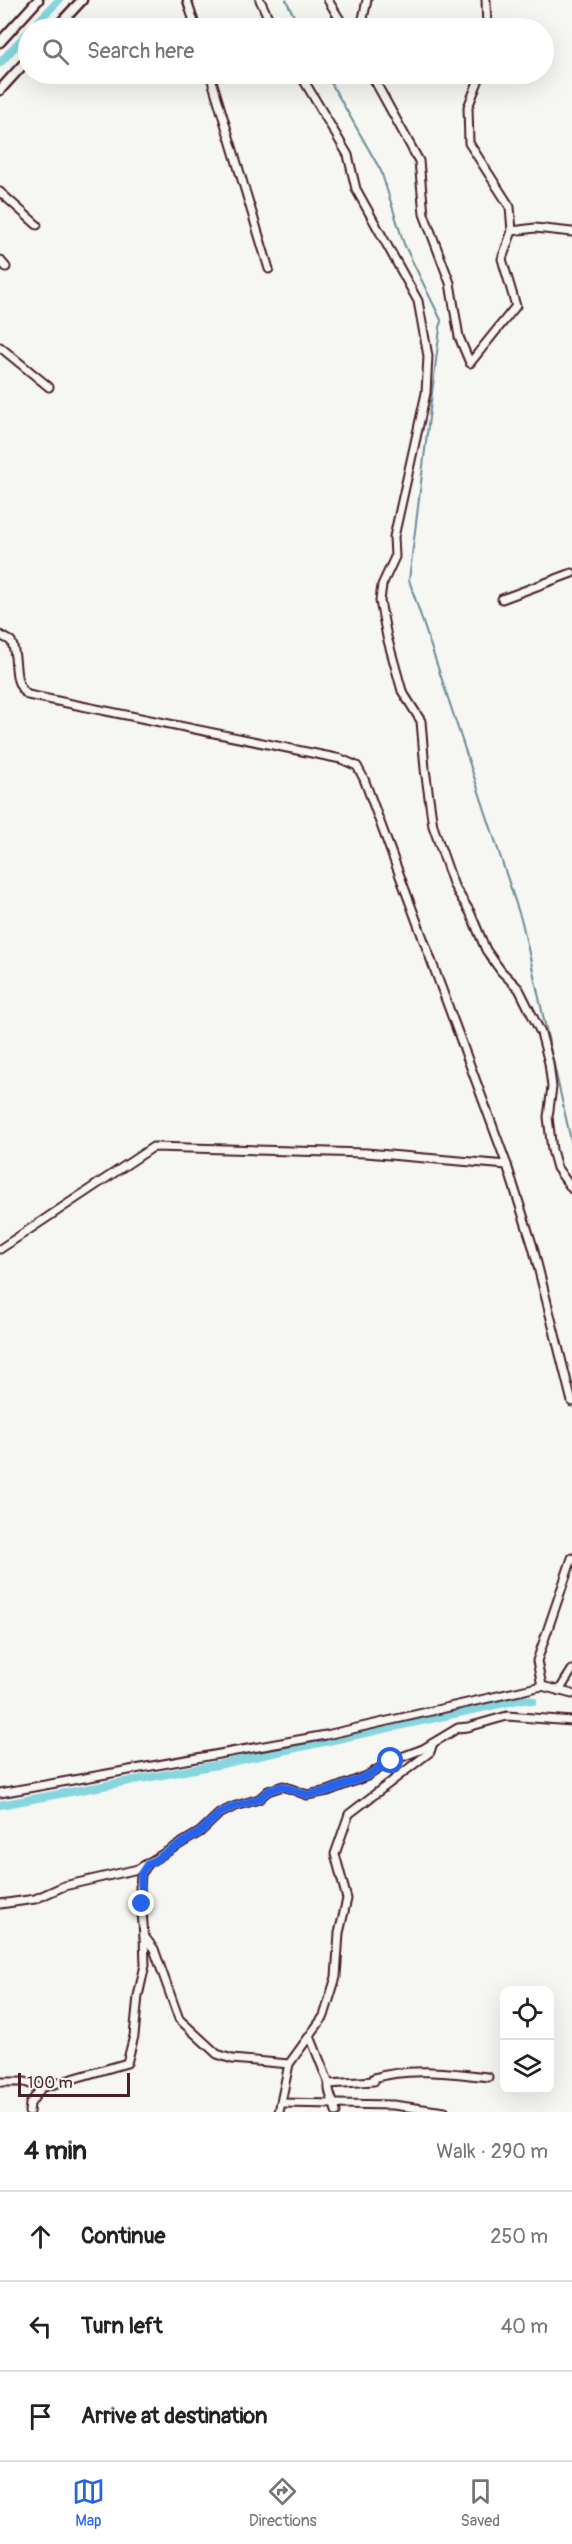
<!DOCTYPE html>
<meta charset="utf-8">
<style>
body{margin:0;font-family:Pangolin,sans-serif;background:#f2f2f2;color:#222}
.controls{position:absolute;right:18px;bottom:18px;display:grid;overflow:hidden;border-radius:12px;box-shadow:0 6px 24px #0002}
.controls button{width:54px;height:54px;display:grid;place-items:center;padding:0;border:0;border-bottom:2px solid #e0e0e0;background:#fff;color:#222;font:30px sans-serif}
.scale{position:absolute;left:18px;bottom:15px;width:112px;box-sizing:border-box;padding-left:6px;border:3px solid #4a1f2b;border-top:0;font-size:16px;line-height:21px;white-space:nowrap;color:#4a1f2b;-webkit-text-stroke:4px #f6f6f2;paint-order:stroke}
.stop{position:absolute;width:18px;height:18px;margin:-14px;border:4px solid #2563eb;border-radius:50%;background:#fff}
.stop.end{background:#2563eb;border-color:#fff;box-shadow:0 2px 6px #0008}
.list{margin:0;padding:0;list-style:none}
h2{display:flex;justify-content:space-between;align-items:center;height:78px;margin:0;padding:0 24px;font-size:26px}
h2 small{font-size:20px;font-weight:400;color:#767676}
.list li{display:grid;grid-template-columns:39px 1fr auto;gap:18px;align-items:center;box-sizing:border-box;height:90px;padding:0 24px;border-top:2px solid #e0e0e0}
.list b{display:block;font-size:22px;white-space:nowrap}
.list em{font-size:20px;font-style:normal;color:#767676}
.icon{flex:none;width:33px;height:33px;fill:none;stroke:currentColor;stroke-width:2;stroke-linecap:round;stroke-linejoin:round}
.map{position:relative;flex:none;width:572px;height:2112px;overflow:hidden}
.search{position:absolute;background:#fff;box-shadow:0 6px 24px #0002;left:18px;right:18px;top:18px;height:66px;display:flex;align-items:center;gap:15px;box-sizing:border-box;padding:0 21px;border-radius:33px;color:#767676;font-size:22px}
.sheet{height:348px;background:#fff}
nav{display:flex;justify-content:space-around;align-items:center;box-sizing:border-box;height:84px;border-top:2px solid #e0e0e0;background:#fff;font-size:16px;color:#767676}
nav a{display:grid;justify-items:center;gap:3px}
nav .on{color:#2563eb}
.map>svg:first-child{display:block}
</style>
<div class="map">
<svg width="572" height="2112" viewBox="0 0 572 2112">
<rect width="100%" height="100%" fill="#f6f6f2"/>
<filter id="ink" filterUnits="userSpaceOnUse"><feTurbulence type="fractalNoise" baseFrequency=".0167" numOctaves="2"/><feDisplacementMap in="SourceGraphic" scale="12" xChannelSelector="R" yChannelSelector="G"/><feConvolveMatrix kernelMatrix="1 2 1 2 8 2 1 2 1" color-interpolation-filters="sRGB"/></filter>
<g filter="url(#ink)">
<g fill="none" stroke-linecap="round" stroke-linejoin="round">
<g stroke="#6d8d96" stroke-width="2">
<path d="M286,0L300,28"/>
<path d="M326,74L381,171L404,244L441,320L409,580L522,922L572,1145"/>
</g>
<g stroke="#85d6de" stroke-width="8">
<path d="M32,28L59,0"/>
<path d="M0,63L28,32"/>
<path d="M0,1805L222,1764L523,1699L533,1701"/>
</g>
<g stroke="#4a1f2b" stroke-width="11">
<g id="minor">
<path d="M187,0L196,28"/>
<path d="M260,0L273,28"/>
<path d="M328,0L345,28"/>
<path d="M486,0L487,28"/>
<path d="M361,28L367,0"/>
<path d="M210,74L269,269"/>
<path d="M300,74L348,155L356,189L418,301L428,356L426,393L394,537L395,557L382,585L380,601L387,637L402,691L421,721L425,769L433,826L454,886L470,912L486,950L501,971L519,989L541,1033L549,1063L552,1087L548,1117L552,1150L557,1168L572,1189"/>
<path d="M371,74L419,161L424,214L450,283L459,337L470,363L516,306L502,259L512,231L510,207L469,143L468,107L481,74"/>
<path d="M0,192L37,225"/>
<path d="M512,231L535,228L572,232"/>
<path d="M0,260L6,267"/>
<path d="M0,347L49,387"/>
<path d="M502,599L572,573"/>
<path d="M0,635L11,641C20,660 10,681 28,695L341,759L357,766L364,779L507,1165L366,1153L153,1147L0,1249"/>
<path d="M507,1165L533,1247L572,1402"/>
<path d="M542,1686L537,1661L572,1558"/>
<path d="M559,1691L572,1670"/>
<path d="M0,1793L326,1735L542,1686L572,1694"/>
<path d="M146,1867L141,1874L140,1888L144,1936L154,1949L179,2019L217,2054L232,2059L289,2064"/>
<path d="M0,1904L35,1899L64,1886L138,1869L200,1832L219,1814L233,1807L259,1799L268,1791L283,1786L307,1795L328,1791L367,1776L391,1761L423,1749L458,1728L468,1727L507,1716L572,1721"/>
<path d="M310,2036L329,2084C327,2092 335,2103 336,2112"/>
<path d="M0,2082H25L41,2088L127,2063L134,2036L138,1996L145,1965L144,1936"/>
<path d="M329,2084L374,2081V2078C409,2067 452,2073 488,2077"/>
<path d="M281,2103L393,2105L445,2112"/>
<path d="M29,2112L30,2104L41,2088"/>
<path d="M279,2112L289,2064L324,2016L336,1977L339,1933L347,1899L335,1854L349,1814L430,1752L433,1743"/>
</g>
</g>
<g stroke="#4a1f2b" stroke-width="13">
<g id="tertiary">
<path d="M56,28L82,0"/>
<path d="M0,42L38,0"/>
<path d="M0,90L28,59"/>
</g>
</g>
<use href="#minor" stroke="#f6f6f2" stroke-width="7"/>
<use href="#tertiary" stroke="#f6f6f2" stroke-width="8"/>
</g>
</g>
<g fill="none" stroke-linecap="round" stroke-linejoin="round" filter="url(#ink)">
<path stroke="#2563eb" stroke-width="8" d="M142,1904L141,1874L147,1865L200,1832L219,1814L233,1807L259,1799L268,1791L282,1786L307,1795L328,1791L367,1776L391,1761"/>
</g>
</svg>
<div class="controls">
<button><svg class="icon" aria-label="locate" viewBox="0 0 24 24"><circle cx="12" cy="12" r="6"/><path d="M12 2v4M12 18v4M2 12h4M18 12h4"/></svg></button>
<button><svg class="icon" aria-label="layers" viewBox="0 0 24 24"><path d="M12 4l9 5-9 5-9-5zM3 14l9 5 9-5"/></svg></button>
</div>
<div class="scale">100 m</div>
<div class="stop" style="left:391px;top:1761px"></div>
<div class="stop end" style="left:142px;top:1904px"></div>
<div class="search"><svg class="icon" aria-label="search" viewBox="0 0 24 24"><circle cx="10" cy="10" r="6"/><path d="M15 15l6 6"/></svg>Search here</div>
</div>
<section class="sheet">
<h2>4 min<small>Walk · 290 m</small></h2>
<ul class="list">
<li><svg class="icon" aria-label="ahead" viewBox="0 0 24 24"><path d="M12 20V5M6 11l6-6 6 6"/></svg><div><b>Continue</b></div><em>250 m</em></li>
<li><svg class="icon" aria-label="left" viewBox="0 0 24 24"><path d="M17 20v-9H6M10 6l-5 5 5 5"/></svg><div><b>Turn left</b></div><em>40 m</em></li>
<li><svg class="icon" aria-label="arrive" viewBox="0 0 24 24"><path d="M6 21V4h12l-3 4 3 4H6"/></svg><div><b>Arrive at destination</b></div></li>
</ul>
</section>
<nav>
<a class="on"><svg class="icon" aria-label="map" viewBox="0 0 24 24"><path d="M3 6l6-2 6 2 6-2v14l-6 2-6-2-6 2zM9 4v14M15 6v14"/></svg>Map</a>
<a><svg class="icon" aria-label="directions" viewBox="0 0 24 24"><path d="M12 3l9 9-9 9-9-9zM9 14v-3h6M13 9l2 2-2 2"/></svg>Directions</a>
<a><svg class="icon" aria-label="saved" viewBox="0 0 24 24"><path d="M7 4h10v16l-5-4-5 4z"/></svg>Saved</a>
</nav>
